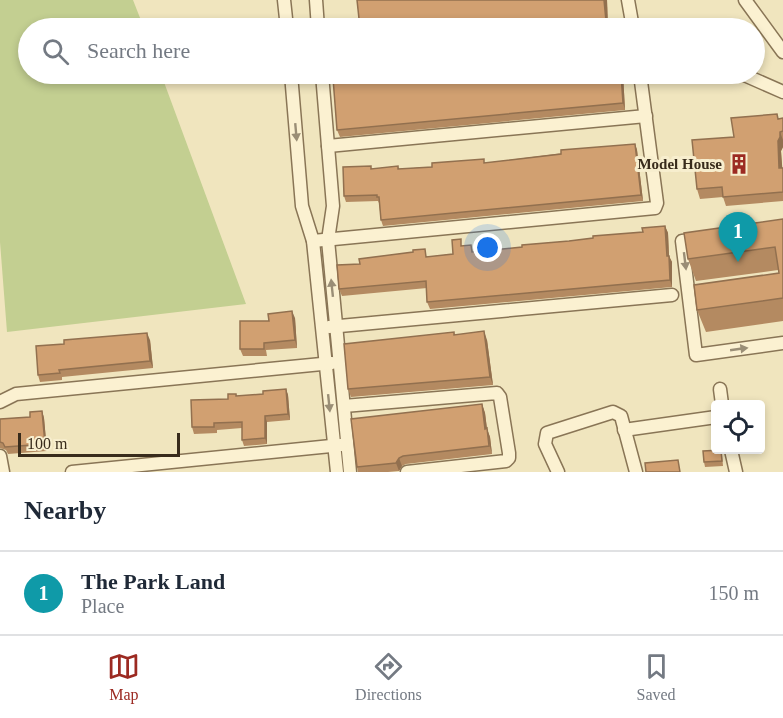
<!DOCTYPE html>
<style>
body{margin:0;font-family:"Times New Roman",serif;background:#f2f2f3;color:#1f2937}
.controls{position:absolute;right:18px;bottom:18px;display:grid;overflow:hidden;border-radius:6px;box-shadow:0 3px 9px #0003}
.controls button{width:54px;height:54px;display:grid;place-items:center;padding:0;border:0;border-bottom:2px solid #e0e1e3;background:#fff;color:#1f2937;font:30px sans-serif}
.scale{position:absolute;left:18px;bottom:15px;width:162px;box-sizing:border-box;padding-left:6px;border:3px solid #382b1b;border-top:0;font-size:16px;line-height:21px;white-space:nowrap;color:#382b1b;-webkit-text-stroke:4px #f7eece;paint-order:stroke}
.you{position:absolute;left:488px;top:248px;width:21px;height:21px;margin:-15px;border:4px solid #fff;border-radius:50%;background:#1a73e8;box-shadow:0 0 0 9px #1a73e833}
.badge{display:grid;place-items:center;width:39px;height:39px;border-radius:50%;background:#9c2a22;color:#fff;font-size:20px;font-weight:700}
.pin{position:absolute;translate:-50% -50px;filter:drop-shadow(0 2px 3px #0008)}
.pin::after{content:'';position:absolute;top:32px;width:21px;height:18px;background:inherit;clip-path:polygon(0 0,100% 0,50% 100%)}
.list{margin:0;padding:0;list-style:none}
h2{display:flex;justify-content:space-between;align-items:center;height:78px;margin:0;padding:0 24px;font-size:26px}
h2 small{font-size:20px;font-weight:400;color:#747a83}
.list li{display:grid;grid-template-columns:39px 1fr auto;gap:18px;align-items:center;box-sizing:border-box;height:84px;padding:0 24px;border-top:2px solid #e0e1e3}
.list b{display:block;font-size:22px;white-space:nowrap}
.list p{margin:0;font-size:20px;white-space:nowrap;color:#747a83}
.list em{font-size:20px;font-style:normal;color:#747a83}
.icon{flex:none;width:33px;height:33px;fill:none;stroke:currentColor;stroke-width:2;stroke-linecap:round;stroke-linejoin:round}
.map{position:relative;flex:none;width:783px;height:472px;overflow:hidden}
.search{position:absolute;background:#fff;box-shadow:0 3px 9px #0003;left:18px;right:18px;top:18px;height:66px;display:flex;align-items:center;gap:15px;box-sizing:border-box;padding:0 21px;border-radius:33px;color:#747a83;font-size:22px}
.sheet{height:162px;background:#fff}
nav{display:flex;justify-content:space-around;align-items:center;box-sizing:border-box;height:84px;border-top:2px solid #e0e1e3;background:#fff;font-size:16px;color:#747a83}
nav a{display:grid;justify-items:center;gap:3px}
nav .on{color:#9c2a22}
.map>svg:first-child{display:block}
</style>
<div class="map">
<svg width="783" height="472" viewBox="0 0 783 472">
<rect width="100%" height="100%" fill="#f0e5be"/>
<path fill="#c3cf91" d="M0,0H133L144,28H28V74H161L246,304L7,332L0,242Z"/>
<g fill="none" stroke-linecap="round" stroke-linejoin="round">
<g stroke="#897556" stroke-width="15">
<g id="minor">
<path d="M284,0L287,28"/>
<path d="M316,0L318,28"/>
<path d="M628,0L633,28"/>
<path d="M745,0L783,52"/>
<path d="M291,74L302,206L313,241L337,472"/>
<path d="M322,74L333,206L328,240L350,472"/>
<path d="M742,74L783,92"/>
<path d="M328,146L646,116"/>
<path d="M701,239L682,241L696,355L783,343"/>
<path d="M313,241L655,208L657,203L640,74"/>
<path d="M329,327L672,295"/>
<path d="M720,389L722,404"/>
<path d="M0,402L16,394L332,363"/>
<path d="M344,406L497,393L500,397L509,453V458L506,461L407,472"/>
<path d="M624,430L716,417"/>
<path d="M731,450L736,472"/>
<path d="M0,456L3,472"/>
<path d="M72,472L341,445"/>
<path d="M558,472L545,444L547,433L613,412L621,416L636,472"/>
</g>
</g>
<use href="#minor" stroke="#fbf1d1" stroke-width="12"/>
</g>
<g fill="#b48a61">
<path d="M357,0H607L608,28H360Z"/>
<path d="M391,74L392,76L444,74L446,79L472,77V74H623L625,110L340,137L337,130L366,77Z"/>
<path d="M783,118V147L781,151L782,168H783V201L726,206L723,197L700,199L697,189L734,137L779,119Z"/>
<path d="M635,144L637,150L643,201L383,226L381,220L379,203L378,201L346,202L344,196L371,166V169L398,166L399,169L485,163Z"/>
<path d="M783,219V321L706,332L697,310L779,273L778,270L696,281L688,259Z"/>
<path d="M665,226L668,233L669,256L672,262V287L430,309L427,302V288L342,296L339,289L360,264L453,254L463,246L471,245L473,252L522,247L643,232Z"/>
<path d="M295,318L297,348L266,350L267,356H243L240,349L269,321Z"/>
<path d="M454,332L455,335L487,340L493,385L351,397L348,389Z"/>
<path d="M150,340L153,368L62,377V380L40,382L38,375Z"/>
<path d="M286,389L288,395L290,420L267,422V444L244,446L242,440V428L217,430V433L194,434L192,427L236,394L237,396L263,394Z"/>
<path d="M482,404L485,413L487,429L490,437L492,454L406,464L402,466L399,471L388,472H358L357,467Z"/>
<path d="M42,411L44,418L47,451L8,454L6,450L0,448V419L30,417Z"/>
<path d="M721,450L722,455L723,466L705,467L704,462Z"/>
</g>
<g fill="#92704f">
<path d="M604,0H607L608,28L606,21Z"/>
<path d="M621,74H623L625,110L623,103Z"/>
<path d="M780,132L783,140V147L781,151L783,177L779,168L778,141Z"/>
<path d="M635,144L637,150L643,201L641,195Z"/>
<path d="M665,226L668,233L669,257V256L672,262V287L670,280Z"/>
<path d="M292,311L295,318L297,348L295,340Z"/>
<path d="M484,331L487,340L493,385L490,377Z"/>
<path d="M147,333L150,340L153,368L150,361Z"/>
<path d="M286,389L288,395L290,420L288,414Z"/>
<path d="M482,404L485,413L487,429L490,437L492,454L485,429Z"/>
<path d="M42,411L44,418L47,451L45,444Z"/>
<path d="M265,416L267,422V444L265,438Z"/>
<path d="M399,458L402,466L399,471L396,463Z"/>
</g>
<g fill="#d1a071" stroke="#92704f" stroke-width="1.5">
<path d="M357,0H604L606,21L577,22L560,24L561,26L527,28H360Z"/>
<path d="M365,74H391V76L444,74L445,79L472,77V74H621L623,103L337,130L333,78L366,77Z"/>
<path d="M777,114L778,119L783,118V131L780,132V137L778,141L779,168H783V192L723,197L722,187L697,189L692,140L734,137L731,118Z"/>
<path d="M635,144L641,195L381,220L379,197H377V195L344,196L343,167L371,166V169L398,166V169L432,167V163L484,159V163L561,154V150Z"/>
<path d="M783,219V298L697,310L694,285L779,273L775,247L688,259L684,233Z"/>
<path d="M665,226L667,256H669L670,280L427,302L426,281L339,289L337,265L360,264L359,259L413,252V250L425,249L426,257L453,254L452,240L461,239V246L471,245L472,252L522,247V245L569,241L593,238V236L643,232L642,228Z"/>
<path d="M292,311L295,340L264,343V349H240V321H269L268,314Z"/>
<path d="M484,331L490,377L348,389L344,344L454,332V335Z"/>
<path d="M147,333L150,361L59,370L60,373L38,375L36,346L64,344V340Z"/>
<path d="M286,389L288,414L265,416V438L242,440V422L214,423V427H192L191,400L228,399V394H236V396L263,394V391Z"/>
<path d="M482,404L485,429L487,428L489,446L403,456L399,458L396,463L357,467L351,419Z"/>
<path d="M42,411L45,444L5,447L3,443L0,442V419L30,417V412Z"/>
<path d="M721,450L722,461L704,462L703,451Z"/>
<path d="M678,460L680,472H646L645,463Z"/>
</g>
<defs><path id="oneway-solid" d="M-6-.8H1V-3.2L6.5 0L1 3.2V.8H-6Z" transform="scale(1.5)"/></defs>
<g fill="#9a8e76">
<use href="#oneway-solid" transform="translate(296 132) rotate(85)"/>
<use href="#oneway-solid" transform="translate(685 261) rotate(83)"/>
<use href="#oneway-solid" transform="translate(332 288) rotate(-96)"/>
<use href="#oneway-solid" transform="translate(739 349) rotate(-8)"/>
<use href="#oneway-solid" transform="translate(329 403) rotate(84)"/>
</g>
<defs>
<g id="building-bare" transform="scale(1.62)"><path d="M-4-6H4V6H1V3H-1V6H-4ZM-2.5-4.3h1.7v1.8h-1.7ZM.8-4.3h1.7v1.8H.8ZM-2.5-1h1.7V.8h-1.7ZM.8-1h1.7V.8H.8Z" fill="#9c2a22" stroke="#f7eece" stroke-width="2.5" paint-order="stroke"/></g>
</defs>
<g fill-rule="evenodd">
<use href="#building-bare" x="739" y="164"/>
</g>
<g text-anchor="middle" dominant-baseline="central" stroke-width="6" stroke-linejoin="round" paint-order="stroke">
<g font-size="15" font-weight="bold" fill="#382b1b" stroke="#f7eece" text-anchor="end">
<text x="722" y="164">Model House</text>
</g>
</g>
</svg>
<div class="controls">
<button><svg class="icon" aria-label="locate" viewBox="0 0 24 24"><circle cx="12" cy="12" r="6"/><path d="M12 2v4M12 18v4M2 12h4M18 12h4"/></svg></button>
</div>
<div class="scale">100 m</div>
<div class="you"></div>
<div class="pin badge" style="left:738px;top:262px;background:#0f9aa8">1</div>
<div class="search"><svg class="icon" aria-label="search" viewBox="0 0 24 24"><circle cx="10" cy="10" r="6"/><path d="M15 15l6 6"/></svg>Search here</div>
</div>
<section class="sheet">
<h2>Nearby<small></small></h2>
<ul class="list">
<li><span class="badge" style="background:#0f9aa8">1</span><div><b>The Park Land</b><p>Place</p></div><em>150 m</em></li>
</ul>
</section>
<nav>
<a class="on"><svg class="icon" aria-label="map" viewBox="0 0 24 24"><path d="M3 6l6-2 6 2 6-2v14l-6 2-6-2-6 2zM9 4v14M15 6v14"/></svg>Map</a>
<a><svg class="icon" aria-label="directions" viewBox="0 0 24 24"><path d="M12 3l9 9-9 9-9-9zM9 14v-3h6M13 9l2 2-2 2"/></svg>Directions</a>
<a><svg class="icon" aria-label="saved" viewBox="0 0 24 24"><path d="M7 4h10v16l-5-4-5 4z"/></svg>Saved</a>
</nav>
